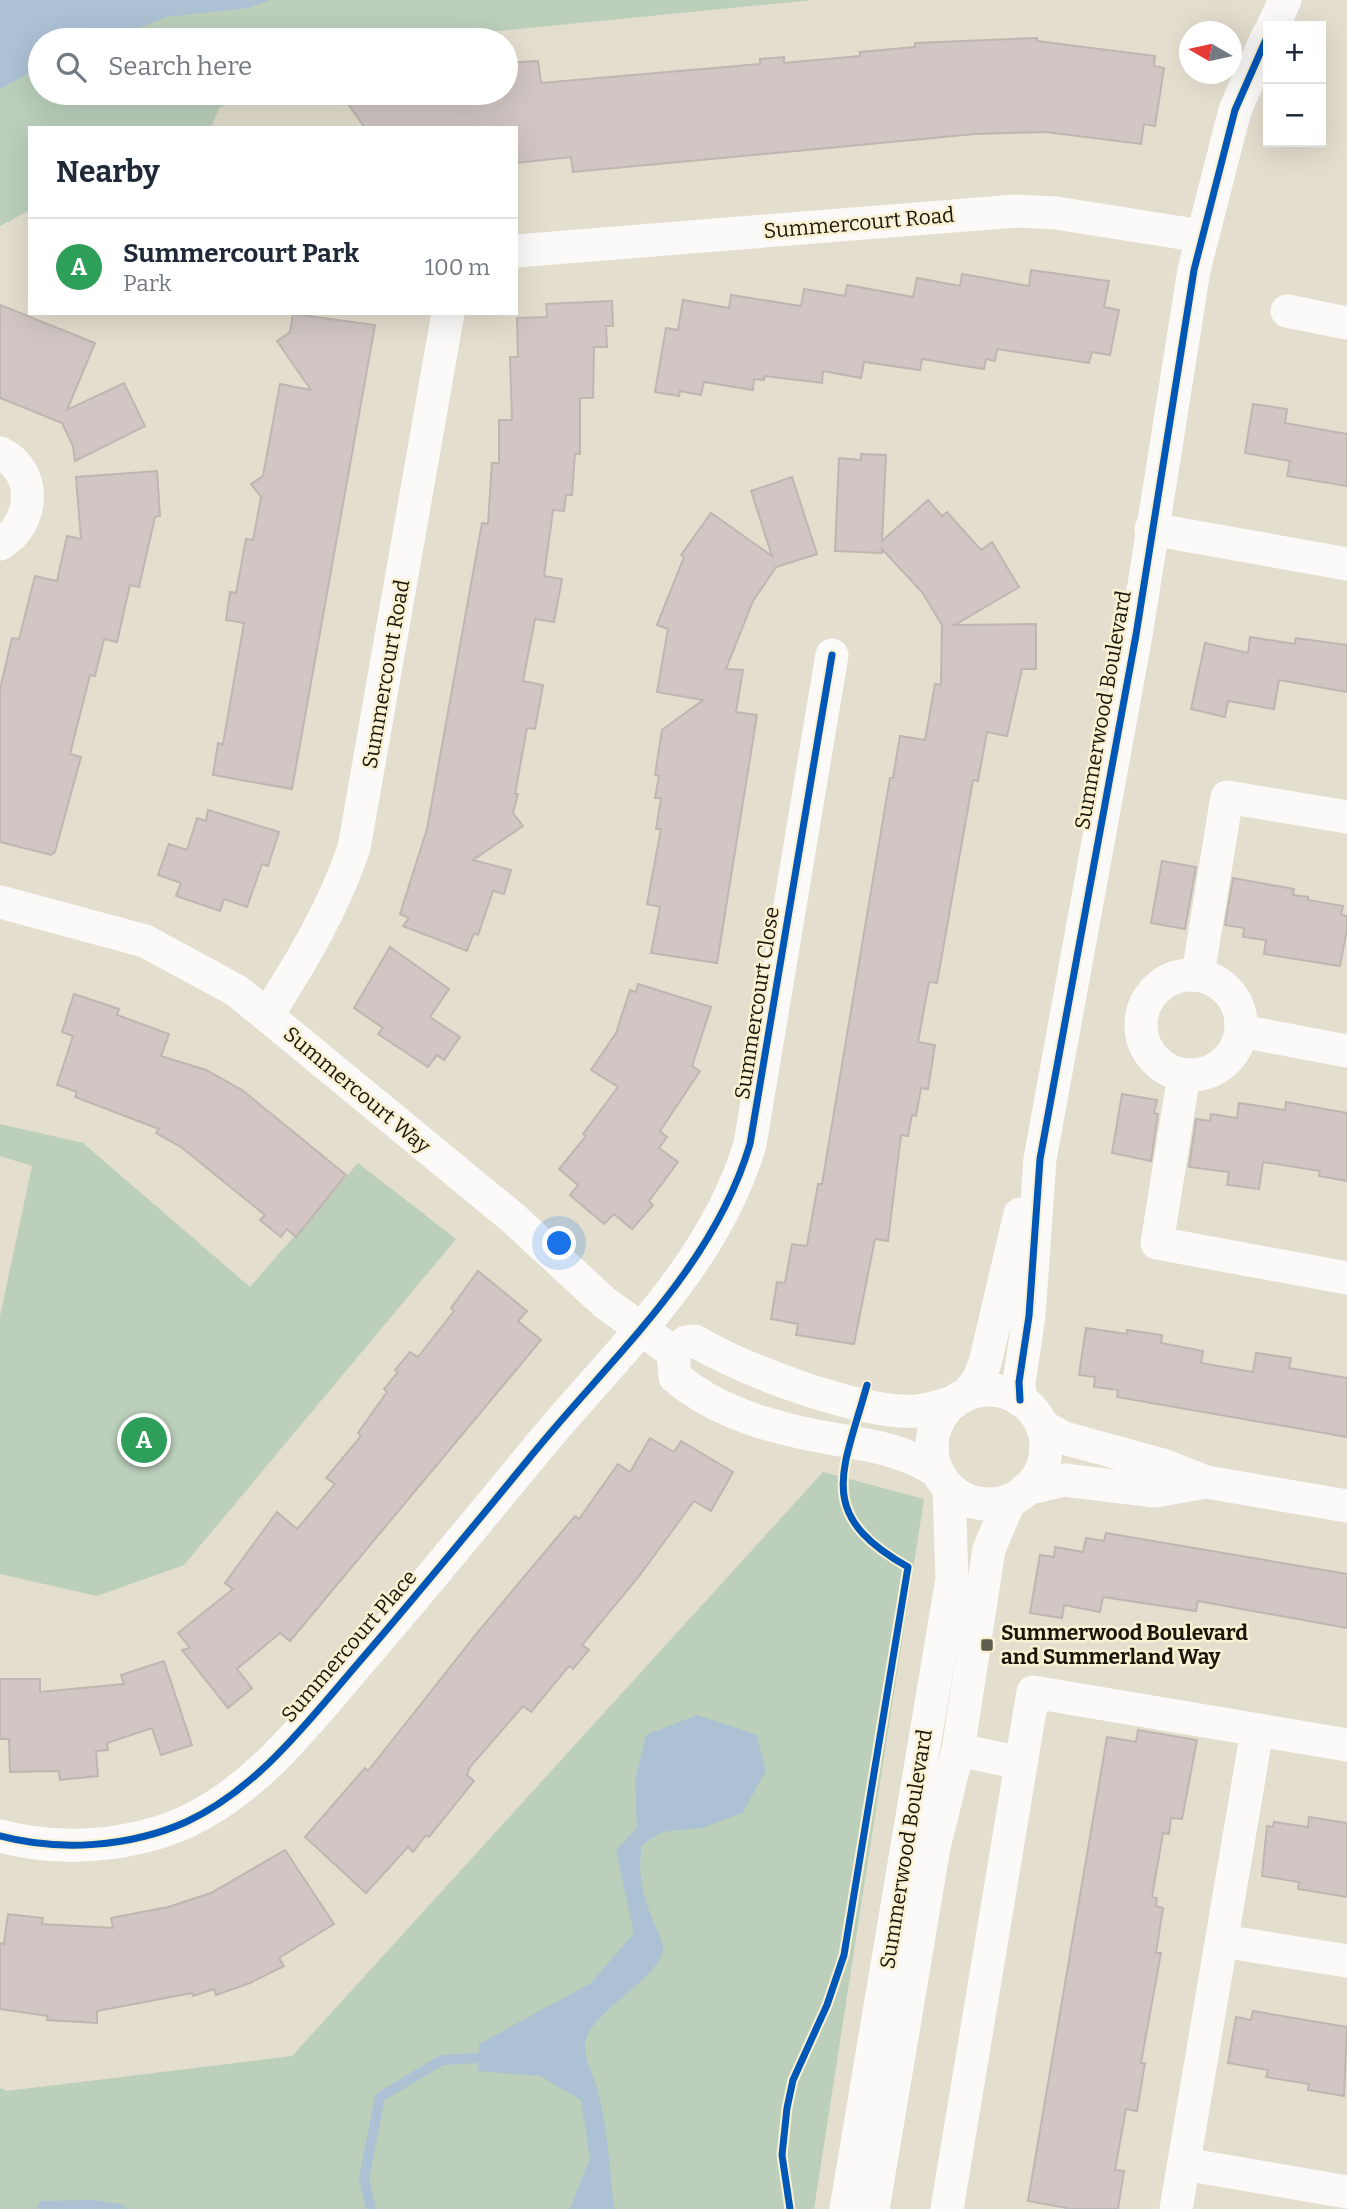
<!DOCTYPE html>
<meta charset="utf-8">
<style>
body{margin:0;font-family:Bitter,serif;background:#f2f2f3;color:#1f2937}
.controls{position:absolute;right:21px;top:21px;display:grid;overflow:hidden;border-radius:0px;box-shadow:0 7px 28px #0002}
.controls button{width:63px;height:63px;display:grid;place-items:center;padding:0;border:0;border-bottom:2px solid #e0e1e3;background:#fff;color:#1f2937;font:35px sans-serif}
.compass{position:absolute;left:1179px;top:21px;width:63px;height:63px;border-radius:50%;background:#fff;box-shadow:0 7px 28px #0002;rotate:279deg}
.you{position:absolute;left:560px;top:1244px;width:24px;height:24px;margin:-18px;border:5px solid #fff;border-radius:50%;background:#1a73e8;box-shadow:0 0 0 10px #1a73e833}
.badge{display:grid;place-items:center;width:46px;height:46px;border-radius:50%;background:#605c4f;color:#fff;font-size:23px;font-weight:700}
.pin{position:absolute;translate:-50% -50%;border:4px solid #fff;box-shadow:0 2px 7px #0006}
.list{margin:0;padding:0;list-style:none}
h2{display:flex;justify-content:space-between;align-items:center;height:91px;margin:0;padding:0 28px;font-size:30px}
h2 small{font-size:23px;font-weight:400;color:#747a83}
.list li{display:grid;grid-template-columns:46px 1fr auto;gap:21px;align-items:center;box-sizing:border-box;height:98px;padding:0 28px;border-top:2px solid #e0e1e3}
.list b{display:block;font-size:26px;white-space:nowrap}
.list p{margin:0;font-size:23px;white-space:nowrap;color:#747a83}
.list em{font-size:23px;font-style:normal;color:#747a83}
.icon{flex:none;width:38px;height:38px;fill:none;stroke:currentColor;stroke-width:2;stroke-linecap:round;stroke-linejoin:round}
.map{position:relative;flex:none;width:1347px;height:2209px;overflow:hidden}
.search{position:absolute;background:#fff;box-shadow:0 7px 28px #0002;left:28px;top:28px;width:490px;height:77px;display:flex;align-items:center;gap:18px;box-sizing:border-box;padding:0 24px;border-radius:38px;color:#747a83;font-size:26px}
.panel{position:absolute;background:#fff;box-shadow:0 7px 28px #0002;left:28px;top:126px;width:490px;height:189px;border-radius:0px}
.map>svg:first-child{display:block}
</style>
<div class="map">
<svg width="1347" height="2209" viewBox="0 0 1347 2209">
<rect width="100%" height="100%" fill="#e3dece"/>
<g fill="#bbcfbb">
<path d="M0,0H813L407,40H40V93H252L219,108L211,128H30V210L0,226Z"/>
<path d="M0,1124L83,1143L250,1287L358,1163L456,1239L184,1565L97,1596L0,1574V1316L32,1166L0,1156Z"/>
<path d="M823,1472L924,1499L814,2209H0V2088L7,2091L292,2056Z"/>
</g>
<g fill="#acc1d4">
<path d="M0,0H271L248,8L166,17L109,40H40V67L0,89Z"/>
<path d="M697,1715L757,1735L766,1771L742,1813L702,1828L662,1832L642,1845C637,1874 643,1897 654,1923C657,1931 663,1941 663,1948C665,1972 598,2009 587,2036C581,2053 590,2066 595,2082C608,2124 609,2165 614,2209H570L590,2158L581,2100L540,2076L478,2071L479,2044L591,1983L634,1933L616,1851L637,1827L635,1781L646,1735Z"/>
</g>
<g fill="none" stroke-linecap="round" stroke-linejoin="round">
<g stroke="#acc1d4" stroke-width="10">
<path d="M42,2209L43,2206L92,2205L120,2209"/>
<path d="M371,2209L364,2178L380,2097L442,2060L479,2058"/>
</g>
</g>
<g fill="#d1c6c3" stroke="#beb6b1" stroke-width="2">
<path d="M1037,38V41L1155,56L1154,66L1164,68L1155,126L1144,124L1141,144L1046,132L975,134L573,172L571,157L516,163V128H365L349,105L368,93H506V63L538,61L541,83L760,64V59L784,57V63L860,56V52L915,47V43Z"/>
<path d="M1031,270L1109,281L1104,307L1119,310L1110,355L1092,352L1089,363L997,349L995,361L986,359L984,369L922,359L920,370L864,362L861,378L823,371L822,383L765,376L764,380L754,379L753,390L704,382L701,395L680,391L679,396L655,392L666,328L678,330L683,300L729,308L731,295L801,306L804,289L845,296L847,285L913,297L917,278L960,286L962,274L1029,286Z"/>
<path d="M612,301L613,326H606L607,347H594L593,398H580V454H575L572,495H566L564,511L553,510L544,576L562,579L554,622L535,619L523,681L543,685L535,729L527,728L515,794H518L513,813L523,826L473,860L511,870L504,894L493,891L478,935L474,933L467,951L403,926L409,918L400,914L427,829L482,523L488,524L492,463H499V420H512L510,357H518L517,318L547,317L546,304Z"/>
<path d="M0,305L95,343L67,410L124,383L145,426L75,461L73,446L62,423L0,398Z"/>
<path d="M293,314L375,325L292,789L213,775L218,743L223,744L244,623L226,620L230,592L236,593L246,539L253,540L261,497L251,484L263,476L280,384L311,390L277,341L290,332Z"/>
<path d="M1253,404L1287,409L1285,423L1347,434V486L1287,476L1290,461L1245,453Z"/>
<path d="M861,454L886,455L882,541L928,500L942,516L947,512L981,550L992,542L1019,587L955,625L1036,624V669H1022L1007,736L987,732L978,781L973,780L937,983L929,982L918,1042L935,1045L928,1089L921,1088L916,1116L912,1115L908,1136L901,1135L888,1241L875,1239L854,1344L796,1335L798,1324L771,1319L777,1282L785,1283L792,1244L807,1246L818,1184H822L890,778H893L900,736L925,740L935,684L941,685L942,625L922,592L882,549V553L835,551L839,458L861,460Z"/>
<path d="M157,471L160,516L155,517L139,587L130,585L117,642L104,639L95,676L90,675L70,754L81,757L55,852L51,855L0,842V689L12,638L19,639L35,576L57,581L67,536L81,539L76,477Z"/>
<path d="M792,477L817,554L776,567L753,601L726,669L743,670L736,712L757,715L717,963L651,953L660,907L647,904L661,829H656L661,798H655L659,776L655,775L662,730L703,700L657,692L668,629L657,625L684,557L681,555L711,513L772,556L751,491Z"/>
<path d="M1250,637L1295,644L1296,638L1347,645V692L1279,680L1274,709L1228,701L1225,717L1191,709L1205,643L1248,653Z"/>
<path d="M208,810L279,832L268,866L262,864L247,907L224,899L220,911L176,896L181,883L158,875L169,844L187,850L197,818L206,821Z"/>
<path d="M1162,861L1196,867L1185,929L1151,923Z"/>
<path d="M1233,878L1294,889L1293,895L1308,897V900L1343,906L1341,915L1347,916V929L1340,966L1264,954L1266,940L1243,937L1244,928L1225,925Z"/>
<path d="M390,947L449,989L430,1017L460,1037L444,1060L437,1055L428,1067L378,1034L383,1028L354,1008Z"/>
<path d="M638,984L711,1007L692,1066L700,1071L660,1131L667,1137L659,1148L678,1162L649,1201L653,1205L632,1229L614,1214L604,1224L570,1195L578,1185L559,1169L586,1136L583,1134L618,1087L591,1070L616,1033L630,990L636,992Z"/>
<path d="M74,994L119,1009L117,1015L169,1034L161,1056L206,1070L242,1090L346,1175L296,1237L287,1229L281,1237L260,1220L265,1215L181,1147L156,1133L159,1129L75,1097L77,1092L57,1085L73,1036L62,1032Z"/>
<path d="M1122,1094L1157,1100L1154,1113L1158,1114L1151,1161L1112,1153Z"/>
<path d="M1286,1102L1347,1113V1181L1319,1176L1320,1171L1263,1162L1259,1189L1227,1185L1229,1172L1189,1167L1196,1119L1210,1121L1211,1114L1237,1118L1239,1103L1285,1110Z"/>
<path d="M478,1271L527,1311L518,1321L541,1340L290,1641L280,1633L237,1669L252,1688L228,1708L182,1650L190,1648L178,1633L233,1589L225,1583L277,1512L297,1529L335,1484L326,1478L361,1436L358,1433L387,1392L384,1389L398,1372L395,1370L410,1352L418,1357L454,1311L451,1308Z"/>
<path d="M1086,1328L1127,1334V1330L1162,1335L1161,1343L1203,1351L1201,1363L1253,1372L1256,1353L1291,1358L1289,1368L1347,1378V1437L1117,1397L1118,1390L1094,1387L1095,1377L1079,1375Z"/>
<path d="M650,1438L674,1452L681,1441L733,1472L711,1511L694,1501L640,1575L582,1645L589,1650L573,1669L569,1666L531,1712L523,1706L470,1767L467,1775L474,1781L429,1837L426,1835L413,1852L408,1847L366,1893L305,1837L365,1768L368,1771L478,1632L575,1516L579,1519L618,1464L630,1472Z"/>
<path d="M1106,1533L1347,1574V1628L1198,1601L1196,1611L1103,1597L1100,1612L1064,1605L1062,1618L1030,1613L1040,1555L1054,1557L1055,1547L1083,1552L1086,1538L1104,1541Z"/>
<path d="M164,1661L192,1745L161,1755L152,1728L107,1743L108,1750L96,1751L98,1776L60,1780L59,1771L10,1772L9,1739H0V1679H40V1692L124,1684L121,1675Z"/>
<path d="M1138,1730L1197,1740L1182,1819L1171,1818L1169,1834L1163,1833L1152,1897L1157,1898L1156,1906L1163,1908L1156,1953H1161L1141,2063H1145L1137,2111L1126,2109L1115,2170L1124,2171L1118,2209H1072L1028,2201L1107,1737L1136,1742Z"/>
<path d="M1309,1817L1347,1823V1897L1298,1889L1299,1882L1262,1876L1267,1826L1273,1827L1274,1822L1308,1827Z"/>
<path d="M285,1850L334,1924L279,1958L284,1966L250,1983L216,1995L214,1989L193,1996L192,1993L97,2011V2023L47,2020L48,2016L0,2009V1943L4,1944L8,1914L43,1918L42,1924L113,1928L111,1918L168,1907L211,1893Z"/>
<path d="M1253,2011L1347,2027L1344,2096L1308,2090L1309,2084L1266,2077L1268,2070L1228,2063L1236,2017L1251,2020Z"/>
</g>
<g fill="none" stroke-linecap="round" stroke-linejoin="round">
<g stroke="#fbfaf8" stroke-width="33">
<path d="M1273,26L1285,0"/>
<path d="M516,251L1016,211L1056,213L1201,236"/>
<path d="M1287,311L1347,323"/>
<path d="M0,453C39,471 34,525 0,544"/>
<path d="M1151,529L1347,564"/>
<path d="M0,902L145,941L237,991L513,1218L605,1303L673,1352L675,1377C712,1408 757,1423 803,1433C851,1444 896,1444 938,1472"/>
<path d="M1198,974L1227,797L1347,817"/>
<circle cx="1191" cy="1025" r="50"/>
<path d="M268,1014C302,961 333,909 354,848L448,313"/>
<path d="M1241,1031L1347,1051"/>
<path d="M1184,1075L1157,1243L1347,1278"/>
<path d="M673,1352L686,1342L695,1341C742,1370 863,1415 917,1411C929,1410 942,1405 954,1402"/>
<circle cx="989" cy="1447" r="57"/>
<path d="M969,1392L978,1380L985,1363L1020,1214"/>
<path d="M1020,1400L1019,1382L1029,1316L1040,1159L1136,635L1194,270L1235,110L1268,35"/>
<path d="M1206,1482L1347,1506"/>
<path d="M1026,1489L1064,1480L1155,1491L1206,1482L1166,1466L1064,1438L1044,1427"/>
<path d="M958,1750L1021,1763"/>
<path d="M0,1836C59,1852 130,1847 186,1822C258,1789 310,1719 360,1661C417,1595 472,1528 527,1461C608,1360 712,1272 750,1144L832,655"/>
<path d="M1222,1941L1347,1961"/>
<path d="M1184,2164L1347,2192"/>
<path d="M846,2209L952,1579L949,1488"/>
<path d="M873,2209L934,1847L958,1750L989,1549L1010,1500"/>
<path d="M947,2209L1033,1692L1347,1745"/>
<path d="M1176,2209L1257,1731"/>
</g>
<g stroke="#faf1d2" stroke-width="11">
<g id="cycleway">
<path d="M1020,1400L1019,1382L1029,1316L1040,1159L1136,635L1194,270L1235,110L1268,35"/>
<path d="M0,1836C59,1852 130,1847 186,1822C258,1789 310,1719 360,1661C417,1595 472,1528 527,1461C608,1360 712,1272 750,1144L832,655"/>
<path d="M790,2209L782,2155L787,2108L793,2080L827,2005L844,1955L908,1567C814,1514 843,1472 867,1385"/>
</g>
</g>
<use href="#cycleway" stroke="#0057b8" stroke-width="7"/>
</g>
<rect fill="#605c4f" stroke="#faf1d2" stroke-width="2.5" x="980" y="1638" width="14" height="14" rx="3.5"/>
<g text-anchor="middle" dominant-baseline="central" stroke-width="5" stroke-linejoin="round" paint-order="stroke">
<g font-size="21" fill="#19160b" stroke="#faf1d2">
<text transform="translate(859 223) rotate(-5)">Summercourt Road</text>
<text transform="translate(386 674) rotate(-80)">Summercourt Road</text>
<text transform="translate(1103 710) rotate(-80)">Summerwood Boulevard</text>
<text transform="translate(757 1003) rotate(-81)">Summercourt Close</text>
<text transform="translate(357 1090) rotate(40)">Summercourt Way</text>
<text transform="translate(349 1646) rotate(-49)">Summercourt Place</text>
<text transform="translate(906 1849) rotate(-81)">Summerwood Boulevard</text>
</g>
<g font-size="21" font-weight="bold" fill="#19160b" stroke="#faf1d2" text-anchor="start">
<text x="1001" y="1633">Summerwood Boulevard<tspan x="1001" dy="24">and Summerland Way</tspan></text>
</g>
</g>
</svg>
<div class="controls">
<button>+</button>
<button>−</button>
</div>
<svg class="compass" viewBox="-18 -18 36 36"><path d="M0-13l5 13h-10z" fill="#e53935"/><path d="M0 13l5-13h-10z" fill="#747a83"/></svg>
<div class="you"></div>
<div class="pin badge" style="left:144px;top:1440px;background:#2e9e5b">A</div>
<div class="search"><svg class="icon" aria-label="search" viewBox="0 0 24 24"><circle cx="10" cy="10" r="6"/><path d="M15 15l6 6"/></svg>Search here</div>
<section class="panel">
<h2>Nearby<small></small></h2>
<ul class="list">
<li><span class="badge" style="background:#2e9e5b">A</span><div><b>Summercourt Park</b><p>Park</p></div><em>100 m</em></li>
</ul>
</section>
</div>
